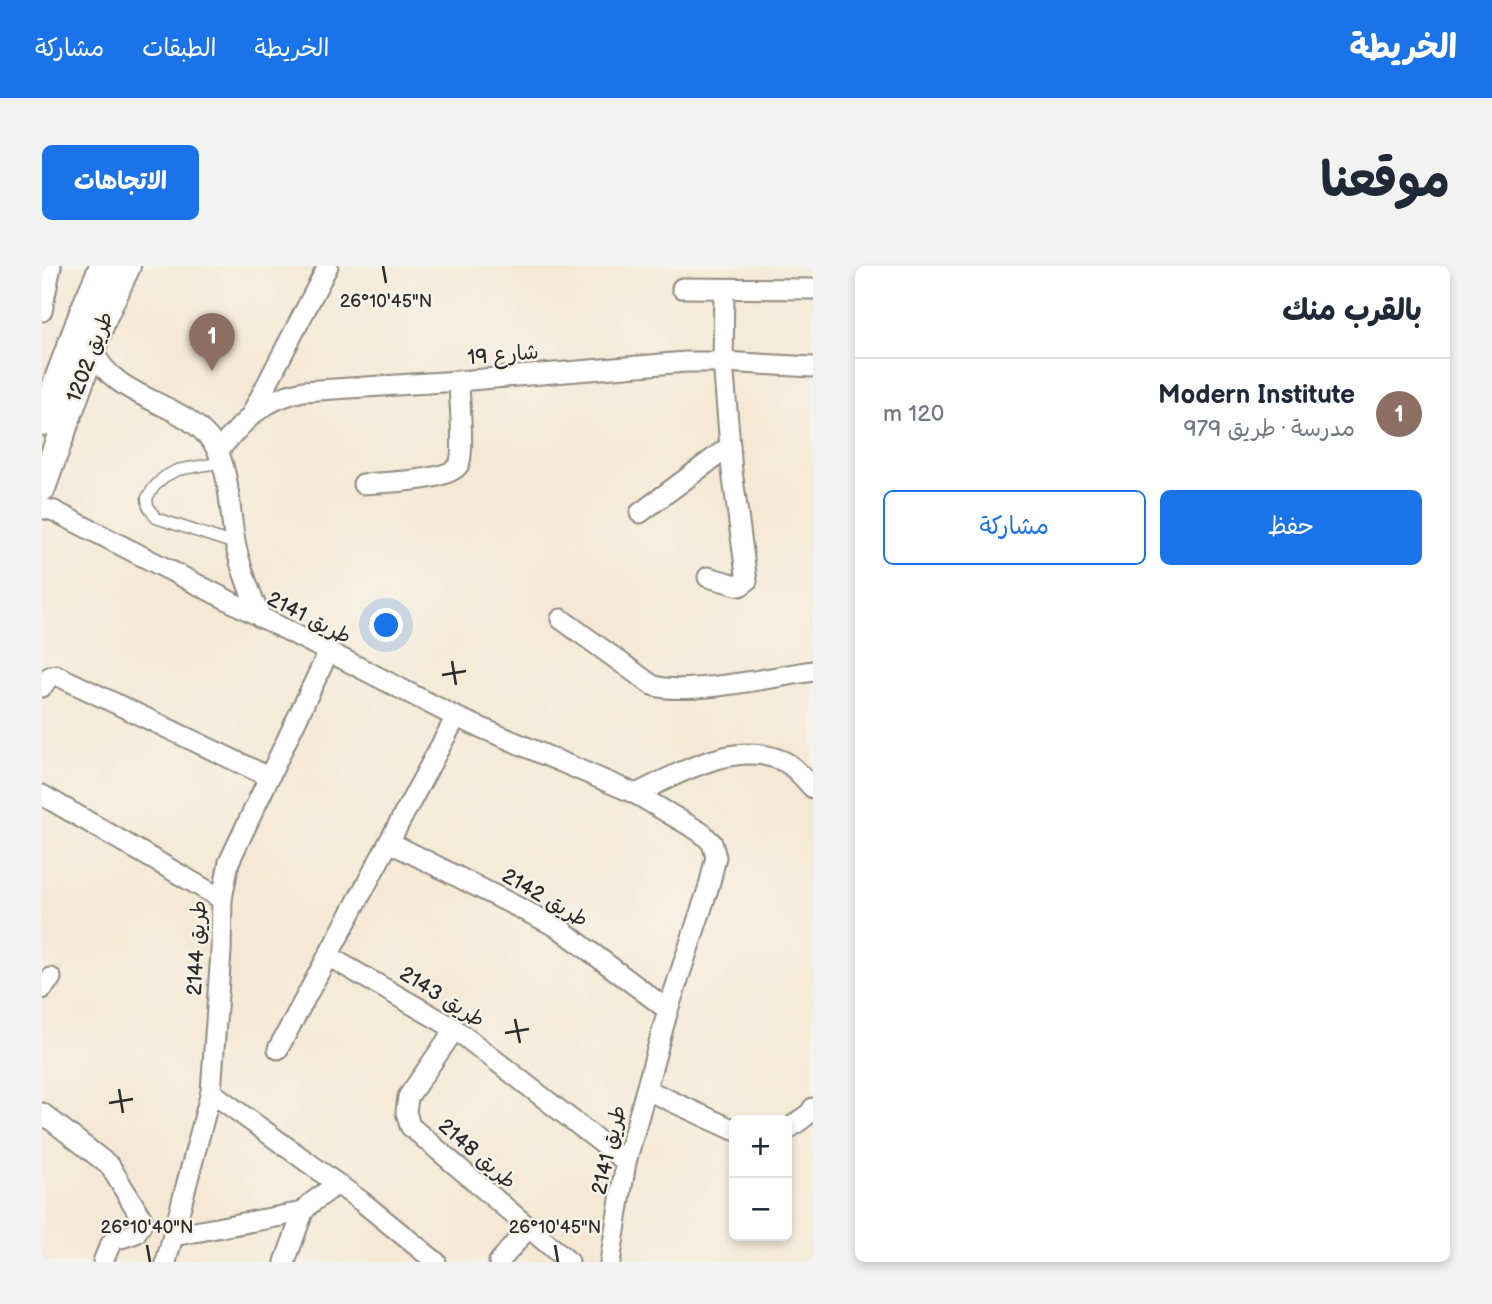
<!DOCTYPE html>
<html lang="ar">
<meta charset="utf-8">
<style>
body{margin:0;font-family:"Balsamiq Sans","Playpen Sans Arabic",sans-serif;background:#f2f2f3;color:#1f2937;direction:rtl}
.controls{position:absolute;right:21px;bottom:21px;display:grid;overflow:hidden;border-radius:10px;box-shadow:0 4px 10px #0003}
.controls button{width:63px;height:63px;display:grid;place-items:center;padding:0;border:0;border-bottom:2px solid #e0e1e3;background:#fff;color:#1f2937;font:35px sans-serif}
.you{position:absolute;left:345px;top:360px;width:24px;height:24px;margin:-18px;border:5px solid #fff;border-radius:50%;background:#1a73e8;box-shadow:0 0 0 10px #1a73e833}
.badge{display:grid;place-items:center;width:46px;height:46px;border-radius:50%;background:#1a73e8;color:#fff;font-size:23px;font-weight:700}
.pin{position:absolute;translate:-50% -58px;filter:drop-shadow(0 2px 4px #0008)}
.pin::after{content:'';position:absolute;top:37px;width:24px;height:21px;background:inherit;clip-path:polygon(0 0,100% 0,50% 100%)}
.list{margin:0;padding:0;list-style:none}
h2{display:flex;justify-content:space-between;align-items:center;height:91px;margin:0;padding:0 28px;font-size:30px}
h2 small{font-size:23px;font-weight:400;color:#747a83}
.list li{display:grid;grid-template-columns:46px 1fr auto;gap:21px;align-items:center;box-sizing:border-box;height:112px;padding:0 28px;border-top:2px solid #e0e1e3}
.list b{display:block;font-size:26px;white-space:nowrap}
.list p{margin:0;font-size:23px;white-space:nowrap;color:#747a83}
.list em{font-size:23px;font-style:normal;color:#747a83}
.actions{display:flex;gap:14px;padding:21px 28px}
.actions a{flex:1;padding:16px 0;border:2px solid #1a73e8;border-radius:10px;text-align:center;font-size:24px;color:#1a73e8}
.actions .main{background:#1a73e8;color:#fff}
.map{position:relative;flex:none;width:771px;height:996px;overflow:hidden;direction:ltr;border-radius:10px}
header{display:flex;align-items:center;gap:42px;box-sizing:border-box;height:98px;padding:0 35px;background:#1a73e8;color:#fff}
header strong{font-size:33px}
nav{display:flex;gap:38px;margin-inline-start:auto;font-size:24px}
.intro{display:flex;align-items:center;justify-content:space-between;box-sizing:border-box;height:168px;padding:0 42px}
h1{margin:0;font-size:49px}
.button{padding:18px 32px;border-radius:10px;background:#1a73e8;color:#fff;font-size:24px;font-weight:700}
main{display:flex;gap:42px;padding:0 42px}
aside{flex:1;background:#fff;border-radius:10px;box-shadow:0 4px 10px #0003}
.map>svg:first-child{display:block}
</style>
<header>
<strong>الخريطة</strong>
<nav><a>الخريطة</a><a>الطبقات</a><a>مشاركة</a></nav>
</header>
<div class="intro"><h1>موقعنا</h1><a class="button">الاتجاهات</a></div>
<main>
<aside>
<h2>بالقرب منك<small></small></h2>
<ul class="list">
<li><span class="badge" style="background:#8d6e63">1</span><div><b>Modern Institute</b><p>مدرسة · طريق 979</p></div><em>120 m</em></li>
</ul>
<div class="actions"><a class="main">حفظ</a><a>مشاركة</a></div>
</aside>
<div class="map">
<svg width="771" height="996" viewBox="0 0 771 996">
<rect width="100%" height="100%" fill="#f7f3e8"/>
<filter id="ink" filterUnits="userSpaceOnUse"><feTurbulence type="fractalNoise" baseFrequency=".0143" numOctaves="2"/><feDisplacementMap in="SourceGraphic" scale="14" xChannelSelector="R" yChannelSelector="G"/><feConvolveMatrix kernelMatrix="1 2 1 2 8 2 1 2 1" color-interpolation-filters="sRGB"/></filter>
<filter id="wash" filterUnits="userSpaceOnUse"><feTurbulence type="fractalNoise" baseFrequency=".00686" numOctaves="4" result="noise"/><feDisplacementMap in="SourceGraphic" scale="28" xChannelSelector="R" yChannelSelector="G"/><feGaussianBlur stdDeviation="1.57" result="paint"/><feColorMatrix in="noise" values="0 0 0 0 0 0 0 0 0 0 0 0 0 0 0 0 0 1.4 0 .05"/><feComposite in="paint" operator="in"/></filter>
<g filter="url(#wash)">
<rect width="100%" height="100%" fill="#f5e9d5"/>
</g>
<g filter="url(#ink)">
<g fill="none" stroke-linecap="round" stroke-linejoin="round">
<g stroke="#908a80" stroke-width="13">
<path id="lane" d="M181,196L135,204L122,211L112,221L105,232L106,240L114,252L193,278"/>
</g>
<g stroke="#908a80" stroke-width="23">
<g id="street">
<path d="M640,22L771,23"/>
<path d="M0,45L9,0"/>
<path d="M50,83C74,136 140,133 171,177C189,203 187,250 194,281C200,306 209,329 219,352"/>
<path d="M211,145L286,0"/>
<path d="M176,185C203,154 219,134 261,125L417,115L644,96H681L771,101"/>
<path d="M321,218C340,216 408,216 417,198C423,186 417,132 417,115"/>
<path d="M0,242L12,245L414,451L594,528L660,567L670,577L674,591L667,620L626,744L584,896L568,996"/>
<path d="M598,247L688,180"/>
<path d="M666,311L698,320L705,315L690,205L681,96L682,23"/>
<path d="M519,353L610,419C640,431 735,410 771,405"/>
<path d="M0,421L7,411L14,409L225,510"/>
<path d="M594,528C635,508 696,472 743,496C753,501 763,514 771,522"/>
<path d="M0,529L180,633"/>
<path d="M347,576L517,662L626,744"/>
<path d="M286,690L413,763L584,896"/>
<path d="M0,723L9,712"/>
<path d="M413,763L366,831L364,846L368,860L527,996"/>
<path d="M236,783L414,451"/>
<path d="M605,824L692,864"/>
<path d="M169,826L319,935L394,996"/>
<path d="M0,847L68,900L100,953L99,959L94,967C69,977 72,967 61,996"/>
<path d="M745,864L768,847L771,842"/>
<path d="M131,970L261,946"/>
<path d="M124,996L169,826L179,686L180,633L187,596L286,387"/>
<path d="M243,996L261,946L268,938L295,918"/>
<path d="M457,996L486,962"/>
</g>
</g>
<g stroke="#908a80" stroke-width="30">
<g id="secondary">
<path d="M0,156L42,44L61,0"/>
<path d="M0,222L61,52L85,0"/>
</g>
</g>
<use href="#lane" stroke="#fff" stroke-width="10"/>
<use href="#street" stroke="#fff" stroke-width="19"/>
<use href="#secondary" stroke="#fff" stroke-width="26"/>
</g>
</g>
<path fill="none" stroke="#2b2b2b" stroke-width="2.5" d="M341,0L344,17M410,395L414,419M400,409L424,405M473,753L478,777M463,767L487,763M77,823L81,847M67,837L91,833M105,979L108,996M513,979L516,996"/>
<g text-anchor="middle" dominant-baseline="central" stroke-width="5" stroke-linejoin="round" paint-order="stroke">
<g font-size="21" fill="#2b2b2b" stroke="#f7f3e8">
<text transform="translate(461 89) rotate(-5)">شارع 19</text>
<text transform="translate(48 91) rotate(-69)">طريق 1202</text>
<text transform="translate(267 352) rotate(27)">طريق 2141</text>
<text transform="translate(503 632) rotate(30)">طريق 2142</text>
<text transform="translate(155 682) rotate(-87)">طريق 2144</text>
<text transform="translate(400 731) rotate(32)">طريق 2143</text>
<text transform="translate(567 884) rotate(-77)">طريق 2141</text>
<text transform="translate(435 888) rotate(41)">طريق 2148</text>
</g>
</g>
<g font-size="18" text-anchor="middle" fill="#2b2b2b" stroke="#f7f3e8" stroke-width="5" stroke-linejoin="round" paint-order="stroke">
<text x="344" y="41">26°10'45"N</text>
<text x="105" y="967">26°10'40"N</text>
<text x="513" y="967">26°10'45"N</text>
</g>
</svg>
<div class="controls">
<button>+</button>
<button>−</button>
</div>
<div class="you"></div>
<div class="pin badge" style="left:170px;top:105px;background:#8d6e63">1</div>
</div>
</main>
